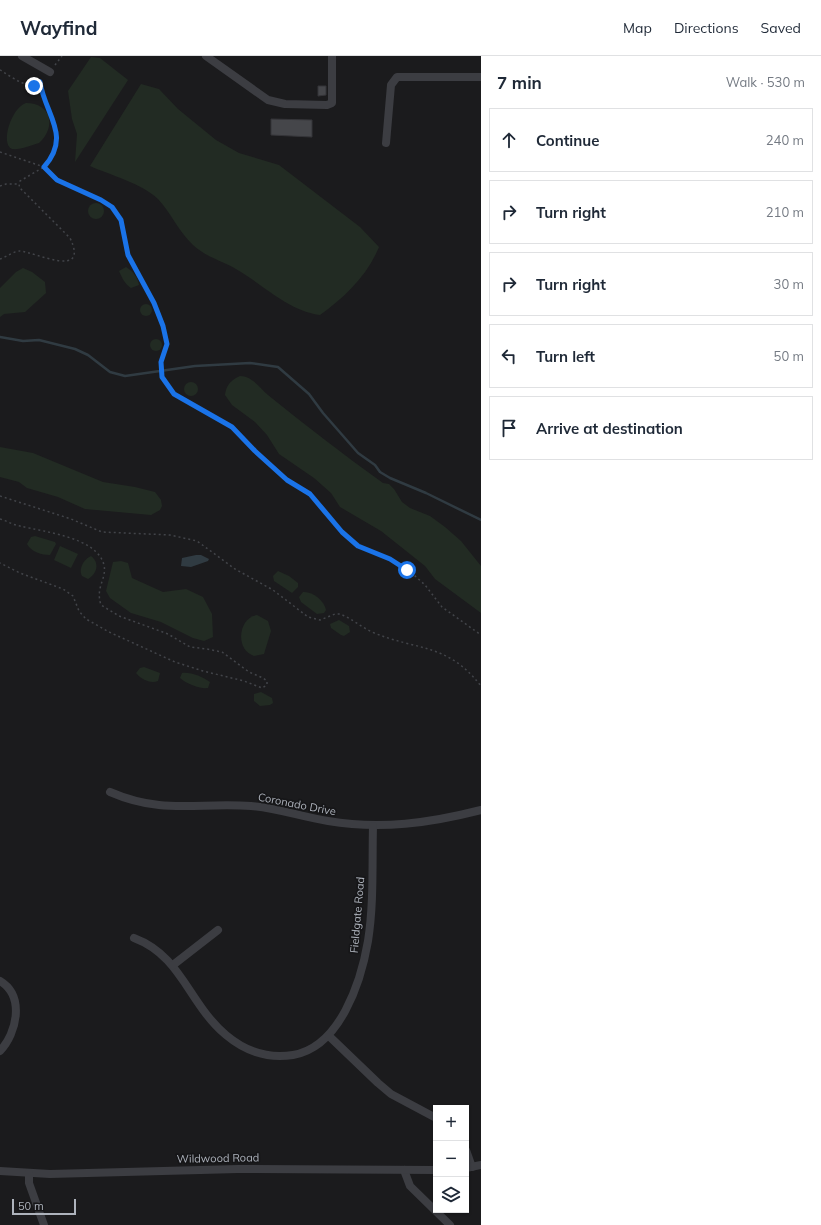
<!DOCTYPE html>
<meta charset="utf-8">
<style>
body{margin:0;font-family:Mulish,sans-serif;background:#f6f6f7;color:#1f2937}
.controls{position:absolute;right:12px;bottom:12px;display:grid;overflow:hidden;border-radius:0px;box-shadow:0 1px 3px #0004}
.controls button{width:36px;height:36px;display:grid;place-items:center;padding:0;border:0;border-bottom:1px solid #e0e1e3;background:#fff;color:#1f2937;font:20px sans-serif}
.scale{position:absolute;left:12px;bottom:10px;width:64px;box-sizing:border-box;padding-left:4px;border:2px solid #aeb3bc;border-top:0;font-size:11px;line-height:14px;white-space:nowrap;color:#aeb3bc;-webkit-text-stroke:3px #161618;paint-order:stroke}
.stop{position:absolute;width:12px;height:12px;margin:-9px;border:3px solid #1a73e8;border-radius:50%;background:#fff}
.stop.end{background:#1a73e8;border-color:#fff;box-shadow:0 1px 4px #0008}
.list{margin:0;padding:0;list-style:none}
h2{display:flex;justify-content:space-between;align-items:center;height:52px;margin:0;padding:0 16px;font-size:17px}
h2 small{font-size:13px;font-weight:400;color:#747a83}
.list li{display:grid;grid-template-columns:26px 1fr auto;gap:12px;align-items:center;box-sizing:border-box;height:64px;margin:0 8px 8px;padding:0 8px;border:1px solid #e0e1e3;border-radius:0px}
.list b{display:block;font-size:15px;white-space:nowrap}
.list em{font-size:13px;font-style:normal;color:#747a83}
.icon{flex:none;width:22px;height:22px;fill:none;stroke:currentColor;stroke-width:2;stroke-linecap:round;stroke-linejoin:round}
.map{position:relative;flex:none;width:481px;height:1169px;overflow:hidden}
header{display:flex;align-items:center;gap:24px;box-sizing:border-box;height:56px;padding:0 20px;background:#fff;border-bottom:1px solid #e0e1e3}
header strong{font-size:19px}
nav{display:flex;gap:22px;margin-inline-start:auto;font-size:14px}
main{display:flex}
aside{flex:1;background:#fff}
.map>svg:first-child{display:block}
</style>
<header>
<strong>Wayfind</strong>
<nav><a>Map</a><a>Directions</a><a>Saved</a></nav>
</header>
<main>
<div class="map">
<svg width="481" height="1169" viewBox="0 0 481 1169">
<rect width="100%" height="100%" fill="#1b1b1d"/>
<g fill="#222b23">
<path d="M91,1L100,2L128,24L75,106L77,78L72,63L68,35Z"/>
<path d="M141,28L159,33L178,53L216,84L239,97L279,109L360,171L379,191C367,220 345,241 320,259C288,254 267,232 241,216C226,206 207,202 193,189C179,176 171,157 158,143C143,128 110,119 90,110Z"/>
<path d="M26,47C51,47 57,71 39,87C32,89 20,94 12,93C0,88 11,52 26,47Z"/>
<circle cx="96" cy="155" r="8"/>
<path d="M126,211C133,215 138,222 139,229L131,232C125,228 122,222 119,215Z"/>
<path d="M23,212L32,216L45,226L46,237L25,256L4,258L0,261V232L16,216Z"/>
<circle cx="146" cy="254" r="6"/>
<circle cx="156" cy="289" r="6"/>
<path d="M240,320C252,320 260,332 268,339C305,369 344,399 383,427L389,428L394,433L402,446L410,452L430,460L445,471L461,485L481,510V557L435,523L425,510L381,475L340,451L331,437L314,422L279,398L267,379L255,366L232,349L225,339C226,329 231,324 240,320Z"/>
<circle cx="191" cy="333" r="7"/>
<path d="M0,391L33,397L103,426L135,431L155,436L161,444L162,450L160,454L151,459L85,453L58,441L27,432L19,426L0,421Z"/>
<path d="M35,480L55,486L56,488L50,499C42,499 31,496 27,488L31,481Z"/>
<path d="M60,490L78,498L71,512L54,504Z"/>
<path d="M91,500C100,507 97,518 88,523L82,520C78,513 84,503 91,500Z"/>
<path d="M121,505L128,507L132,522L163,536L186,533L203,541L212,558L213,581L204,585L193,582L161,566L131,557L110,542L106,535L113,506Z"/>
<path d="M278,515L289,520L298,527V531L292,537L274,525L273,520Z"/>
<path d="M303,536C312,535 324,544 326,554L324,557L317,558L301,546L299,541Z"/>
<path d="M257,559L268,565L271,575L264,598L254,600C234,593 239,561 257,559Z"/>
<path d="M339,564L349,570L350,576L344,580L341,579L331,572L330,568Z"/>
<path d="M144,611L160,617L158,625C150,628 141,623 136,617L140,612Z"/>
<path d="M182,617C192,616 202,621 210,626L208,632C199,633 187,628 180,622Z"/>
<path d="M261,636L272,642L273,647L270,649L260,650L254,645V638Z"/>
</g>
<path fill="#303b42" d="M196,499H201L209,503L208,505L191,511L181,510L182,502Z"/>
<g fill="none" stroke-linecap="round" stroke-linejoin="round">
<path stroke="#303b42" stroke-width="2.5" d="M0,281L23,285L39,284L75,293L88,299L110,316L125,320L195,310L250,307L278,311L309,338L323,357L358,397L375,409L380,416L390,422L426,437L481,464"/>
</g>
<g fill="#45464a" stroke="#353539">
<path d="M318,30H326V39L318,40Z"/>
<path d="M271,63L312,64V81L271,79Z"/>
</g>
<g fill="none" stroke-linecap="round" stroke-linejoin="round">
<g stroke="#424449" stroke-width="1.5" stroke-dasharray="2 3" stroke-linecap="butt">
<path d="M55,9L62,0"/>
<path d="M0,14C14,22 30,37 44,23"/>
<path d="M40,26C45,59 72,79 44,111L57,124L101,144L111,151L121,164L128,199L154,247L163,270L167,287L161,306L162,321L174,339L232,371L255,395L287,424L310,438L350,484L369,495L390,503L414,519L425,529L442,551L481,579"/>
<path d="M0,96L44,111"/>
<path d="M0,130L6,128H19"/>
<path d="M0,203C6,201 14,195 20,195C35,196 90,224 70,182L19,131L20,125L44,111"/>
<path d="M0,440L71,463L102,476L170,479L197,485L235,513L273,534L308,561L320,564L335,558H340C351,562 361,571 372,576C416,595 447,586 481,630"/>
<path d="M0,463C7,465 13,469 20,470C44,476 97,481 104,509C107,523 95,531 101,549L119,560L168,578L190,591L207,593L222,596L249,616L263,622L267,625V629L262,632L244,625L203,615L175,606L109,576L86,563L79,555L73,540L63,533L20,517L0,507"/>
</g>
<g stroke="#3c3d42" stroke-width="8">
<path d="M22,0L50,16"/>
<path d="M206,0L268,44L285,48L327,49L332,47V0"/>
<path d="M386,87L391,29L397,21H481"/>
<path d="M110,736C163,759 198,746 251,750C277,752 302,761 328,765C381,774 430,767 481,754"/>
<path d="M134,882C182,900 188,947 226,979C245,995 268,1003 293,999C340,991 361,926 368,885C374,847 372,808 373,770"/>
<path d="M173,909L218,874"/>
<path d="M0,925C25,940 17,977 0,995"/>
<path d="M329,980L378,1027L391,1038L436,1062"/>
<path d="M466,1094L472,1111"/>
<path d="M466,1112L481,1109"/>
<path d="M404,1114L410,1130L450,1169"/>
<path d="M0,1115L50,1118L238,1113L436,1114"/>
<path d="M29,1117V1127L44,1169"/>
</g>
</g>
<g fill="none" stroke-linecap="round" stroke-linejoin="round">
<path stroke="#1a73e8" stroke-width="5" d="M34,30L40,26C45,59 72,79 44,111L57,124L101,144L112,151L121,164L128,199L154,247L163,270L167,288L161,306L162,321L174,338L232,371L255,395L287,424L310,438L342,476L358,490L390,503L407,514"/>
</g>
<g text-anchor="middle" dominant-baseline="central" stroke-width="3.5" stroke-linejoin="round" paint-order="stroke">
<g font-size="11" fill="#aeb3bc" stroke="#161618">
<text transform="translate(297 748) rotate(11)">Coronado Drive</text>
<text transform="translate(357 859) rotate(-85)">Fieldgate Road</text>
<text transform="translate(218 1102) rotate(-1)">Wildwood Road</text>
</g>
</g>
</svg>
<div class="controls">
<button>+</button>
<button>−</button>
<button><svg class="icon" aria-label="layers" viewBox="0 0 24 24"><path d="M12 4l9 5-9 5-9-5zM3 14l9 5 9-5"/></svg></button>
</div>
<div class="scale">50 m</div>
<div class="stop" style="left:407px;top:514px"></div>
<div class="stop end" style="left:34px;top:30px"></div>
</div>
<aside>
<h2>7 min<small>Walk · 530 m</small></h2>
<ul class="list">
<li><svg class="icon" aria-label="ahead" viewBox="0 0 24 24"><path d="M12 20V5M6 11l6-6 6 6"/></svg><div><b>Continue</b></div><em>240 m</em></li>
<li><svg class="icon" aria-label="right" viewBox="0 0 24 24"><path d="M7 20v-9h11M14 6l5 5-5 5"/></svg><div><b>Turn right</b></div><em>210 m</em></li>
<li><svg class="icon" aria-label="right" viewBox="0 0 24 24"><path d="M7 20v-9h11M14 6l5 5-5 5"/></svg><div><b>Turn right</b></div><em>30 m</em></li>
<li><svg class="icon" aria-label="left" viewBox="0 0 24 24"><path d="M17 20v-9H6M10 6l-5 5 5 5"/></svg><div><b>Turn left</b></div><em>50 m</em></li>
<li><svg class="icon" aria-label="arrive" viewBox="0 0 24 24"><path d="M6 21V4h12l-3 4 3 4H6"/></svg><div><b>Arrive at destination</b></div></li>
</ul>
</aside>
</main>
